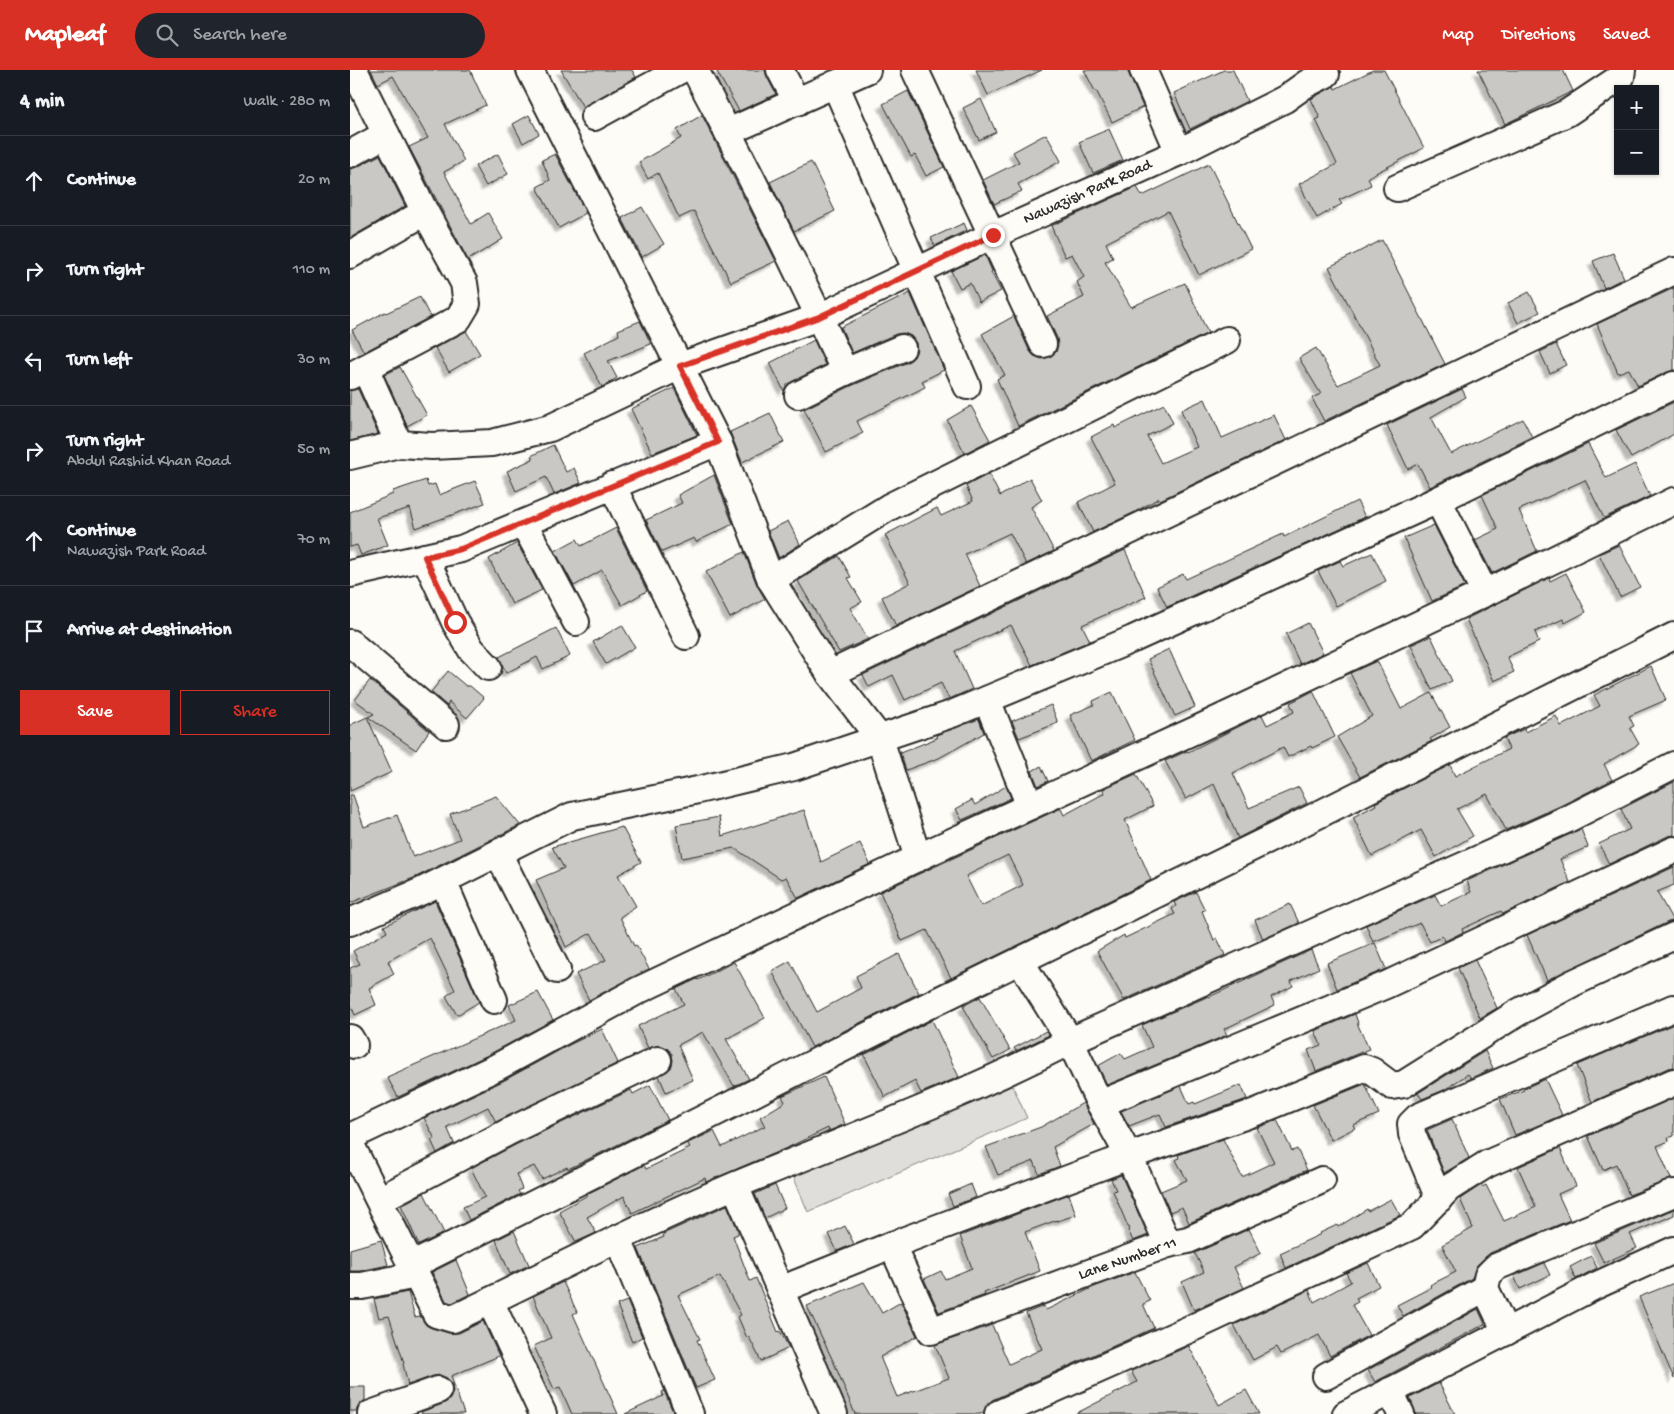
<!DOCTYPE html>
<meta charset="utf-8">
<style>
body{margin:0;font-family:"Gochi Hand",sans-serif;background:#20242c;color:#f1f3f6}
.controls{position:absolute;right:15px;top:15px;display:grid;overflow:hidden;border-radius:0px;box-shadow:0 1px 4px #0004}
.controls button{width:45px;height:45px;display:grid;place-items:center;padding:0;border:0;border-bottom:1px solid #363941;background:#171b24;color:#f1f3f6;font:25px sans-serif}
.stop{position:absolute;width:15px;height:15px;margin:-11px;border:4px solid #d93025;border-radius:50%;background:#fff}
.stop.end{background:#d93025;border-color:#fff;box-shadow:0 1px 5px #0008}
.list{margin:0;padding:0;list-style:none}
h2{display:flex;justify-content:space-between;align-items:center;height:65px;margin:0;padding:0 20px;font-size:21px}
h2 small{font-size:16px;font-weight:400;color:#9ea1a6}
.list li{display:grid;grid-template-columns:32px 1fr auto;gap:15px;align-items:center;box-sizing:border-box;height:90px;padding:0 20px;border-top:1px solid #363941}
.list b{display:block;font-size:19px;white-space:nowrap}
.list p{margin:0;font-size:16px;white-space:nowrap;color:#9ea1a6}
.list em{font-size:16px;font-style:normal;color:#9ea1a6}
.actions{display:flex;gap:10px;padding:15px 20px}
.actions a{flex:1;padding:11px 0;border:1px solid #d93025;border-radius:0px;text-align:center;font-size:18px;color:#d93025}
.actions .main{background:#d93025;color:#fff}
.icon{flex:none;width:28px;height:28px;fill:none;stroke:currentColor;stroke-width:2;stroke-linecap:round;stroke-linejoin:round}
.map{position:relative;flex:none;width:1324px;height:1344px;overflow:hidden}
header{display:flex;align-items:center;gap:30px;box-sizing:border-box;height:70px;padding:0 25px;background:#d93025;color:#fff}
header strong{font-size:24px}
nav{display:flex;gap:28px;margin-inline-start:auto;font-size:18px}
.search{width:350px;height:45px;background:#20242c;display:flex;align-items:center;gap:12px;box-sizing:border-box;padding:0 18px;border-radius:28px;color:#9ea1a6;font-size:19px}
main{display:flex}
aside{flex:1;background:#171b24}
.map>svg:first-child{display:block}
</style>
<header>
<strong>Mapleaf</strong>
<div class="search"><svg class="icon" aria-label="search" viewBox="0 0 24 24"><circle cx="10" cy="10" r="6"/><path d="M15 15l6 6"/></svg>Search here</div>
<nav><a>Map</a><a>Directions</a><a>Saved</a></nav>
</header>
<main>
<aside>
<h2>4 min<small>Walk · 280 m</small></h2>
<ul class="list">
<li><svg class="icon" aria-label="ahead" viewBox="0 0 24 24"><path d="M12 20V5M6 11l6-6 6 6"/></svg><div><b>Continue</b></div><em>20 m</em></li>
<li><svg class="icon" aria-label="right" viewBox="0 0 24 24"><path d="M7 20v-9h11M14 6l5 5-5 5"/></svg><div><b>Turn right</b></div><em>110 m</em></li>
<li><svg class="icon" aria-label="left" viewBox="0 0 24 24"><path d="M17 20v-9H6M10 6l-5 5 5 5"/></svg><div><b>Turn left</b></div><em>30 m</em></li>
<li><svg class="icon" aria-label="right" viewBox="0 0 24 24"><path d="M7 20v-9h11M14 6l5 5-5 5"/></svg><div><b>Turn right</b><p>Abdul Rashid Khan Road</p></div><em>50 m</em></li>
<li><svg class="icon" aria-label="ahead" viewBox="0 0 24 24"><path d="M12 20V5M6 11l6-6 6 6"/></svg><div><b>Continue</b><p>Nawazish Park Road</p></div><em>70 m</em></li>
<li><svg class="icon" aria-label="arrive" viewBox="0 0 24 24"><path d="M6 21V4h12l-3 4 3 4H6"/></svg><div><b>Arrive at destination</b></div></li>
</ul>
<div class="actions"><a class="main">Save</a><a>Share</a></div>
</aside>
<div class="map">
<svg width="1324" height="1344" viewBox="0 0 1324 1344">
<defs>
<filter id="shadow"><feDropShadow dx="-4.5" dy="4.5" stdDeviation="1" flood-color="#0004"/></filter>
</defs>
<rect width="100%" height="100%" fill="#fdfcf7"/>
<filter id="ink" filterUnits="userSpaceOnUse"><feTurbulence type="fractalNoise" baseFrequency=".02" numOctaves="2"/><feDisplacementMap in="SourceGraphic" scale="10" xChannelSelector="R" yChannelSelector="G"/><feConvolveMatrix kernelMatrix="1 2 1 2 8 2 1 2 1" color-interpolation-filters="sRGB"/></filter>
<g filter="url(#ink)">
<path fill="#dfdeda" stroke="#858482" d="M657,1003L677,1048L458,1142L439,1096Z"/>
<g fill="#c9c8c4" stroke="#2b2b2b" fill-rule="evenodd" filter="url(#shadow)">
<path d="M21,0H120L136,35L95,54L114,91L94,102L121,154L138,143L153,169L118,190L59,77L78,68L43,6L28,14Z"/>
<path d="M211,0H282L286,7L233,37Z"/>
<path d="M366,0H415L417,7L426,24L389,41Z"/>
<path d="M626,0H692L638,25Z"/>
<path d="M734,0H777L793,37L762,52L746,20L745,21Z"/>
<path d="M874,0H883L897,31L840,59L824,23Z"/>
<path d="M1023,0H1034L1074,78L1018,107L1021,115L989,130L992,134L967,148L949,114L987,94L966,50L970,48L961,29L984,16L985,19Z"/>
<path d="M1128,0H1213L1223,21L1155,54Z"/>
<path d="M558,21L594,97L576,106L565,85L561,87L533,34Z"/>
<path d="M631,29L646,62L629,70L613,38Z"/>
<path d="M179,45L189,64L173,73L163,54Z"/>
<path d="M352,45L426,191L381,212L344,141L329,148L308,103L298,109L289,92L331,68L327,60Z"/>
<path d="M759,59L773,90L743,103L729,72Z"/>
<path d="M696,64L711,91L668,114L672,121L644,134L633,110L669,92L663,82Z"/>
<path d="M148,84L158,104L136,116L125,96Z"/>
<path d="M205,84L236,143L209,158L187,117L200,110L192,90Z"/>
<path d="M30,85L55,136L0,168V99L7,97Z"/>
<path d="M461,92L485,141L444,161L420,112Z"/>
<path d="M859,94L901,179L849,205L818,141L756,173L763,188L755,192L781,237L835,213L858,263L668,356L647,309L655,305L632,264L664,246L679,280L684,286L692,289L700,287L706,282L708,275L707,268L697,246L734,227L727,212L734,207L722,184L715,187L701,156L787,117L792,126Z"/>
<path d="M292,137L314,174L292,187L272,148Z"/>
<path d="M614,153L617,160L585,176L581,168Z"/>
<path d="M1032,170L1095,294L974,351L962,328L971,324L949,288L966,278L988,315L1030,295L979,197Z"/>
<path d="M1263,183L1274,208L1254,218L1243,191Z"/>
<path d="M635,185L642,201L641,202L651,221L629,232L620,213L610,218L601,201Z"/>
<path d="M1324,218V300L1317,302L1288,316L1279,299L1268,303L1247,254Z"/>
<path d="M1179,222L1190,242L1168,253L1158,233Z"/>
<path d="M560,223L594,300L572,311L575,317L507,351L513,363L476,382L454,339L501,316L558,292L564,287L567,280L566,273L561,266L553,263L546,264L502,283L491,257Z"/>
<path d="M70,227L80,247L14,282L2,260L35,242L36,243Z"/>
<path d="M290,251L301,274L258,291L267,308L252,317L234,283L269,265L268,260Z"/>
<path d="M116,261L130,284L99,302L85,278Z"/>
<path d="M464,270L475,295L441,312L436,316L434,321L420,293Z"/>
<path d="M1206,274L1216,295L1200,303L1190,282Z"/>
<path d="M50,297L77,345L57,356L34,305Z"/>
<path d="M324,318L347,365L302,383L281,339Z"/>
<path d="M8,319L28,364L0,371V321Z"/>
<path d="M1112,319L1116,327L1081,347L1101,384L1173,349L1182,367L1080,417L1068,394L1058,399L1037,355Z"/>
<path d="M855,329L872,368L924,345L936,370L810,430L809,428L783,443L743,462L728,432L765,413L741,367L764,355L765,358L814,334L823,353L797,366L811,393L847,377L831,340Z"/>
<path d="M1324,332V364L1281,388L1266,360Z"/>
<path d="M621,336L640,370L615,383L597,350Z"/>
<path d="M420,343L434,372L392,392L380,362Z"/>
<path d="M1238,374L1256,408L1285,394L1300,426L1254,448L1235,410L1169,440L1187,481L1142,503L1125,470L1148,459L1132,425Z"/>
<path d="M203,375L216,402L224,398L231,413L204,424L196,407L166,421L157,401L183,389L181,386Z"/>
<path d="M639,404L650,426L680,408L692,430L681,437L704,481L676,494L660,463L615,484L630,516L546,556L532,527L560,513L535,465L587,438L591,446L623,431L616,416Z"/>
<path d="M364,405L383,454L346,472L344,468L312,482L296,450L332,433L328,425Z"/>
<path d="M76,410L78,416L85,414L89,425L125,411L135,433L66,458L60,438L27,448L38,475L11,485L7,475L0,477V442L43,424V421Z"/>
<path d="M1007,431L1015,447L817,537L807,517L833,504L836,509L933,464L934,467Z"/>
<path d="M438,451L450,474L429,488L418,461Z"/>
<path d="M1084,455L1115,516L1082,531L1054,468Z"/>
<path d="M266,458L297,521L272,535L252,500L224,516L205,481L227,469L231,476Z"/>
<path d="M167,473L192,520L162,534L139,489Z"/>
<path d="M1269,475L1290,517L1270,527L1249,484Z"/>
<path d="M775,480L796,527L732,555L740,571L682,595L661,555L605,581L622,619L599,629L591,613L555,630L543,605L519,617L513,605Z"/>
<path d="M394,482L407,515L415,529L380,548L356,502Z"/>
<path d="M1022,483L1036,511L986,536L968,501L990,491L993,496Z"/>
<path d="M489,486L501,507L498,508L512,532L500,538L518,569L489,582L448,511Z"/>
<path d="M1216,503L1236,542L1215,553L1213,549L1185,562L1189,572L1157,587L1164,602L1144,611L1116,549L1199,508L1200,511Z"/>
<path d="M958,553L973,583L950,594L936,564Z"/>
<path d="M272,555L285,577L256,594L243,572Z"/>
<path d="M206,558L220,586L193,599L187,587L156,603L149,587Z"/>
<path d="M1081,566L1102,611L1082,620L1061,575Z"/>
<path d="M819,579L845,637L825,646L798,589Z"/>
<path d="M1027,591L1051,639L1081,623L1100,657L1080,669L1082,671L1010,707L987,667L1022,646L1000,603Z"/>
<path d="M1301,596L1316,630L1279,646L1284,656L1280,658L1289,674L1254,694L1262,710L1210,736L1156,760L1137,724L1107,739L1123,766L1086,787L1071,760L1022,786L1003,747L1026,735L1025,733L1100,695L1105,706L1159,679L1154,668L1174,659L1175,662L1206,646L1211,656L1250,636L1244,625Z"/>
<path d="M98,601L116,616H120L134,628L117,648L99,632L97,636L81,622Z"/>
<path d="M20,610L79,661L66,680L18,647L24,644L5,630Z"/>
<path d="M963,621L985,667L962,678L961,676L938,687L933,677L883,703L899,738L949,717L957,733L888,768L864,714L836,729L815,691L837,681L838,682L912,645L917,655L944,642L940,633Z"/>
<path d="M762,622L785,670L741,691L720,645L744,635L743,631Z"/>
<path d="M701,635L708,653L669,668L662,651Z"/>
<path d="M17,647L42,702L0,721V655Z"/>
<path d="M629,649L634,663L589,688L556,700L550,683L587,668L586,665Z"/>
<path d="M691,696L698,711L688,716L682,701Z"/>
<path d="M786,704L803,736L775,750L801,810L601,908L577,860L552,871L530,822L709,739H711L714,745L755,723L753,719ZM658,785L673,815L631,836L616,806Z"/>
<path d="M1324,712V765L1318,766L1259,794L1249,774L1280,759L1271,739Z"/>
<path d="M656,716L661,728L612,750L606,739L622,730L625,735Z"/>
<path d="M0,725H3L14,757L47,745L63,787L110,769L100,744L146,726L170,755L66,807L0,833Z"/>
<path d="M454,740L471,792L510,773L520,794L448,828L436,807L431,809L384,778L332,788L326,755L369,747L372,766Z"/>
<path d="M272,757L291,792L268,805L286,836L270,847L284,876L286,875L299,899L239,930L226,904L256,890L241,863L216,877L186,810L214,798L202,777Z"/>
<path d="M1231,759L1238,777L1210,789L1220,812L1153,844L1151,841L1112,859L1113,862L1095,871L1093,866L1080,872L1070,853L1023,872L1016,855L1085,825L1091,836L1121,822L1117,811Z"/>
<path d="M1324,797V815L1307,822L1323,851L1318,852L1197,910L1177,865Z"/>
<path d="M846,822L855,840L852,841L864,870L867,868L875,885L774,930L747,881L774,865L775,868L825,844L822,839L826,836L824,832Z"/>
<path d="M85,831L129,932L107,945L96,926L105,920L80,868L38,891L44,904L19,918L26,935L5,945L0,933V898L10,894L3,881L37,862L34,856Z"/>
<path d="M940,834L949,853L913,869L905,850Z"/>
<path d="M1025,873L1036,899L987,919L977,893Z"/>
<path d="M961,880L969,898L941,911L943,916L921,927L925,935L874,959L877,965L757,1015L748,996L771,983L775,989L802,977L792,955L859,926V927Z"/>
<path d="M549,884L569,923L462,977L422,901L440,891L467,942L511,918L506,906Z"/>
<path d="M1125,890L1147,938L1130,948L1108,898Z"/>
<path d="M384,892L415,948L376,969L399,1009L384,1016L353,962L328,975L343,1010L316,1022L309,1006L321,998L323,991L322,984L317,978L310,975L298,978L288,956L334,934L326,919L347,909L348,910Z"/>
<path d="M188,922L203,950L140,984L48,1027L37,1007L166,950L159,935Z"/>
<path d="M630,927L660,980L643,989L613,936Z"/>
<path d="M1005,944L1008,953H1007L1019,979L966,1001L958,980L971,975L965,961Z"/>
<path d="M582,950L609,1007L571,1023L565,1011L535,1027L514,985Z"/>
<path d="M1324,954V997L1318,998L1242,1032L1227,995Z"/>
<path d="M252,959L268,993L146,1052L138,1037L97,1057L104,1073L87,1083L81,1070L85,1069L74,1048L153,1011L219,975Z"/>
<path d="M696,961L699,965L666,981L664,978Z"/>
<path d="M1135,981L1143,998L1121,1008L1118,1004L1094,1020L1072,1029L1068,1023Z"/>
<path d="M474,1007L495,1054L479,1061L478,1058L439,1077L356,1112L355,1108L282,1143L274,1126L237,1147L246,1163L226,1172L209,1141L238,1125L237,1124L294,1095L296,1099L340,1078L338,1073L364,1061L372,1077L415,1056L410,1047L435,1032L432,1026Z"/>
<path d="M1195,1009L1212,1045L1165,1065L1150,1029L1174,1020L1173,1019Z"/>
<path d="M1015,1014L1029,1044L1003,1055L1005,1058L981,1070L963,1035Z"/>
<path d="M300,1015L318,1050L218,1099L217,1097L192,1109L184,1096L166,1104L172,1119L168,1121L170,1124L119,1150L113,1137L135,1127L121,1098L167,1074L281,1020L283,1024Z"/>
<path d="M891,1015L897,1029L816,1057L810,1044L779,1056L771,1041L831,1016L839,1034L844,1032L845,1034Z"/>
<path d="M1324,1028V1066L1318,1068L1319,1071L1307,1076L1321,1109L1279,1125L1266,1094L1253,1100L1238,1066Z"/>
<path d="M733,1033L744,1054L703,1077L710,1096L689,1104L684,1091L648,1105L636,1077L691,1057Z"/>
<path d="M1102,1049L1119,1088L1094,1103L1077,1060Z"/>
<path d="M927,1050L942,1081L947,1079L957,1100L839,1153L832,1137L820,1142L811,1121L837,1110L826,1090L829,1088L828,1085L873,1069L892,1107L924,1092L907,1058Z"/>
<path d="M1210,1078L1226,1116L1208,1124L1220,1150L1140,1183L1127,1195L1122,1208L1053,1246L1047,1235L1082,1217L1080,1215L1106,1202L1092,1175L1123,1158L1110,1129L1131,1115L1132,1117L1136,1115L1154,1151L1186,1137L1168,1097Z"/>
<path d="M771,1105L798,1165L783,1171L778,1160L779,1159L763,1121L766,1120L761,1109Z"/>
<path d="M621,1114L626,1127L603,1136L598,1124Z"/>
<path d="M425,1115L435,1138L415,1148L405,1124Z"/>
<path d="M74,1123L94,1163L69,1175L51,1135Z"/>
<path d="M719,1124L726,1145L707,1151V1150L675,1162L690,1201L634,1223L635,1225L589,1242L574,1209L591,1201L595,1209L622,1198L610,1166Z"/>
<path d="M1041,1129L1050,1145L936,1198L930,1183L971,1164L970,1163L987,1155L988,1157L1017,1139L1018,1141Z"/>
<path d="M377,1135L388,1160V1164L383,1166L400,1211L406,1208L428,1262L430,1261L439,1278L411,1291L399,1267L397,1268L388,1247L391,1245L370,1206L328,1225L350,1269L347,1270L365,1310L346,1318L288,1178L314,1167L313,1164Z"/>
<path d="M1324,1139V1145L1280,1164L1287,1178L1254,1193L1244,1173Z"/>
<path d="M495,1156L504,1174L487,1181L479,1164Z"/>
<path d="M899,1159L911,1183L884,1197L894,1218L844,1240L832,1212L854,1202L845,1183Z"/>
<path d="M164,1161L179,1195L160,1204L146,1170Z"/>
<path d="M31,1170L38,1195L10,1201H0V1179Z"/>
<path d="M1241,1186L1247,1198L1226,1209L1220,1197Z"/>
<path d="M106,1190L120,1224L102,1233L96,1231L82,1202Z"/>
<path d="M1018,1193L1029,1216L1006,1228L1008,1232L1002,1235L1019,1265L980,1286L969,1265L931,1284L927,1277L903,1290L884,1255L959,1220L964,1232L1001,1212L996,1203Z"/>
<path d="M1194,1193L1200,1205L1170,1219L1164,1206Z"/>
<path d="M785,1202L800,1231L793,1234L804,1258L642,1330L636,1336L633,1343L630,1344H505L485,1295L457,1236L514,1212L532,1243L551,1232L567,1266L530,1287L547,1327L599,1308L585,1275L642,1255L659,1294L692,1279L676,1243L694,1236L696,1240L744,1217Z"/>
<path d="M213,1212L227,1242L223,1244L268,1344H222L210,1317L204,1319L184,1276L201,1268L183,1226Z"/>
<path d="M1324,1213V1309L1289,1227Z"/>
<path d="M58,1222L65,1247L70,1246L76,1255L82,1258L99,1263H109L133,1251L149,1286L101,1306L114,1344H72L71,1342L93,1334L100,1329L103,1322L102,1315L97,1308L90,1305L83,1306L58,1315L53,1294L54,1293L39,1246L29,1248L24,1229Z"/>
<path d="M277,1231L292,1267L282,1272L267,1235Z"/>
<path d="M1128,1239L1135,1254L1025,1312L1018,1300Z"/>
<path d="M839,1276L869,1335L896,1320L909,1344H725L787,1312L781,1301Z"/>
<path d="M1089,1313L1105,1344H1066L1060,1328Z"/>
<path d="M0,1317H15V1330L9,1335L6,1341H0Z"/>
<path d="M314,1321L324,1344H275L313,1326L312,1322Z"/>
</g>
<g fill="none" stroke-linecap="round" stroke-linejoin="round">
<g stroke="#2b2b2b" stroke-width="30">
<g id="minor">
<path d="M180,0L368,372L421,510"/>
<path d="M345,0C398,99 448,200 495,302L448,325"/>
<path d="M430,0L447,32"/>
<path d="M565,0L693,274"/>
<path d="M793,0L829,82"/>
<path d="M485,14L617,316"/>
<path d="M244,47L330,0"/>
<path d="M378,62L517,0"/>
<path d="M0,84L36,64"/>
<path d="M1047,118L1217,43L1271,7L1272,0"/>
<path d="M0,185L75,142"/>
<path d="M15,298L49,374"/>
<path d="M495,302L552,278"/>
<path d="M0,306L108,249L117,234L114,213L75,142L4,0"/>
<path d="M0,386L49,374L82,376L142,373L200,358L330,296L469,247L643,165L829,82L935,29L956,14L976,4"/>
<path d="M262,415L336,566"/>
<path d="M1088,430L1135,523"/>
<path d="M174,454L226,552"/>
<path d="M75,487L105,552L121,579L138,597"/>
<path d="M0,504L111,479L368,372"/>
<path d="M0,573L96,655"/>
<path d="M480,604L1324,201"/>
<path d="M637,630L680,736"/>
<path d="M148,783L207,900"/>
<path d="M568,788L530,669L480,604L421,510L539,437L877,270"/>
<path d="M93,811L144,930"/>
<path d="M0,852L72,821L222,746L348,720L444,697L602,644L783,569L1088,430L1324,315"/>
<path d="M670,891L720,971L750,1034L779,1086L818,1174"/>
<path d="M0,968L4,975"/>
<path d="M750,1034L1036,915L1324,780"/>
<path d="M0,1067L147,997L289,920L584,780L850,658L1135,523L1324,431"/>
<path d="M0,1073L86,1244L103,1249C197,1204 290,1155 386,1115C498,1068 612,1027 720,971L1216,750L1324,695"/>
<path d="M972,1110L838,1170L818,1174L581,1261L542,1175L779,1086L906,1042L1014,998L1022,1001L1042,1016L1054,1014L1167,943L1223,913L1324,866"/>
<path d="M385,1116L484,1344"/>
<path d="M1089,1129L1062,1064L1061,1054L1068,1047L1323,938"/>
<path d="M29,1130L160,1061L308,990"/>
<path d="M268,1169L340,1344"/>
<path d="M61,1196L581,934L938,760L1324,566"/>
<path d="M0,1216H12L66,1205"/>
<path d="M430,1220L542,1175"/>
<path d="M140,1231L193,1344"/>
<path d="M1156,1262L1135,1218L1138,1205L1146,1197L1324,1123"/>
<path d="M976,1306L1135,1218"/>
<path d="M1040,1321L1051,1344"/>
<path d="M21,1344L88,1320"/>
<path d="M648,1344L842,1258L1062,1156L1099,1118L1137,1094L1324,1012"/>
<path d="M996,1344L1245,1216L1324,1180"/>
</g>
</g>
<use href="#minor" stroke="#fdfcf7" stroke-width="26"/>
</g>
</g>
<g fill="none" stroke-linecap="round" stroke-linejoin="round" filter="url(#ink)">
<path stroke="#d93025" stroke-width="6" d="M105,552L75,487L111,479L368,372L330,296L469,247L643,165"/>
</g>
<g text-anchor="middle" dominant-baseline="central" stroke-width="4" stroke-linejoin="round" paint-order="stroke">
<g font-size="16" fill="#2b2b2b" stroke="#fdfcf7">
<text transform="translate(738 123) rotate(-24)">Nawazish Park Road</text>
<text transform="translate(778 1190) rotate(-19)">Lane Number 11</text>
</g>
</g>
</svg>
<div class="controls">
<button>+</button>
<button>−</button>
</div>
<div class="stop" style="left:105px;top:552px"></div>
<div class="stop end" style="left:643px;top:165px"></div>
</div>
</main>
